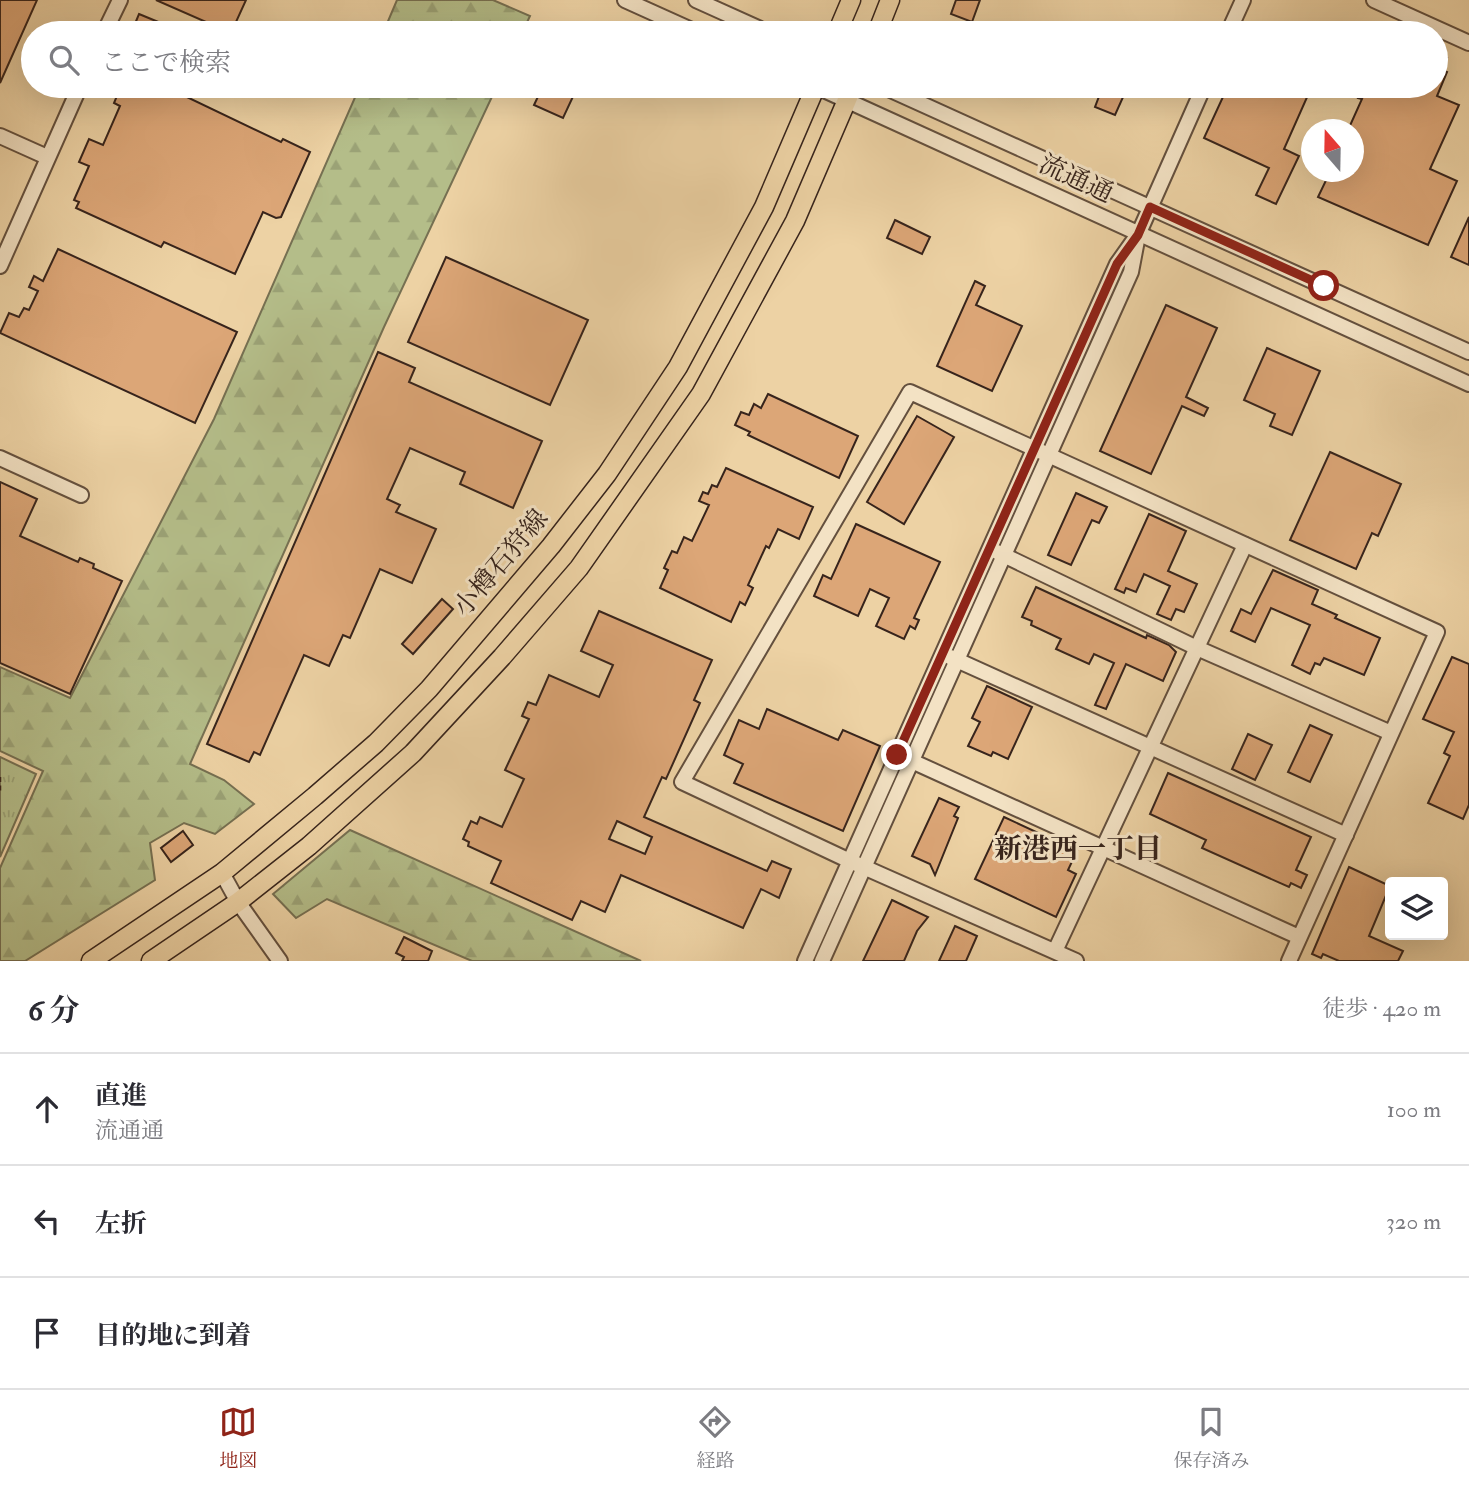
<!DOCTYPE html>
<html lang="ja">
<meta charset="utf-8">
<style>
body{margin:0;font-family:"IM FELL Double Pica","Noto Serif JP",serif;background:#f2f2f3;color:#2b2b33}
.controls{position:absolute;right:21px;bottom:21px;display:grid;overflow:hidden;border-radius:7px;box-shadow:0 7px 28px #0002}
.controls button{width:63px;height:63px;display:grid;place-items:center;padding:0;border:0;border-bottom:2px solid #e1e1e2;background:#fff;color:#2b2b33;font:35px sans-serif}
.compass{position:absolute;left:1301px;top:119px;width:63px;height:63px;border-radius:50%;background:#fff;box-shadow:0 7px 28px #0002;rotate:340deg}
.stop{position:absolute;width:21px;height:21px;margin:-16px;border:5px solid #8f2418;border-radius:50%;background:#fff}
.stop.end{background:#8f2418;border-color:#fff;box-shadow:0 2px 7px #0008}
.list{margin:0;padding:0;list-style:none}
h2{display:flex;justify-content:space-between;align-items:center;height:91px;margin:0;padding:0 28px;font-size:30px}
h2 small{font-size:23px;font-weight:400;color:#7c7c81}
.list li{display:grid;grid-template-columns:46px 1fr auto;gap:21px;align-items:center;box-sizing:border-box;height:112px;padding:0 28px;border-top:2px solid #e1e1e2}
.list b{display:block;font-size:26px;white-space:nowrap}
.list p{margin:0;font-size:23px;white-space:nowrap;color:#7c7c81}
.list em{font-size:23px;font-style:normal;color:#7c7c81}
.icon{flex:none;width:38px;height:38px;fill:none;stroke:currentColor;stroke-width:2;stroke-linecap:round;stroke-linejoin:round}
.map{position:relative;flex:none;width:1469px;height:961px;overflow:hidden}
.search{position:absolute;background:#fff;box-shadow:0 7px 28px #0002;left:21px;right:21px;top:21px;height:77px;display:flex;align-items:center;gap:18px;box-sizing:border-box;padding:0 24px;border-radius:38px;color:#7c7c81;font-size:26px}
.sheet{height:427px;background:#fff}
nav{display:flex;justify-content:space-around;align-items:center;box-sizing:border-box;height:98px;border-top:2px solid #e1e1e2;background:#fff;font-size:19px;color:#7c7c81}
nav a{display:grid;justify-items:center;gap:4px}
nav .on{color:#8f2418}
.map>svg:first-child{display:block}
</style>
<div class="map">
<svg width="1469" height="961" viewBox="0 0 1469 961">
<defs>
<pattern id="grass-tufts" width="24" height="20" patternUnits="userSpaceOnUse" patternTransform="scale(1.75)"><rect width="24" height="20" fill="#b4bd89"/><path d="M3 7l-1-3M5 7V3M7 7l1-3M15 17l-1-3M17 17v-4M19 17l1-3" fill="none" stroke="#9ba276"/></pattern>
<pattern id="forest-firs" width="22" height="20" patternUnits="userSpaceOnUse" patternTransform="scale(1.75)"><rect width="22" height="20" fill="#b4bd89"/><path d="M5 1l3.5 6h-7zM16 11l3.5 6h-7z" fill="#9ba276"/></pattern>
</defs>
<rect width="100%" height="100%" fill="#edd2a4"/>
<filter id="stains"><feTurbulence type="fractalNoise" baseFrequency=".00286" numOctaves="4"/><feColorMatrix values="0 0 0 0 .2 0 0 0 0 .09 0 0 0 0 .02 0 0 0 .5 -.17"/></filter>
<radialGradient id="worn" r=".72"><stop offset=".6" stop-color="#630" stop-opacity="0"/><stop offset="1" stop-color="#630" stop-opacity=".3"/></radialGradient>
<path fill="url(#grass-tufts)" stroke="#767052" stroke-width="2" d="M0,757L36,774L0,857Z"/>
<g fill="url(#forest-firs)" stroke="#767052" stroke-width="2">
<path d="M397,0H493L530,16L522,33H383Z"/>
<path d="M360,86H497L384,327L190,764L224,780L254,804L215,834L184,823L150,843L155,880L25,961H0V868L43,771L0,751V667L70,698L214,419Z"/>
<path d="M350,830L641,961H472L327,899L296,918L273,894Z"/>
</g>
<g fill="#dca677" stroke="#37241c" stroke-width="2" fill-rule="evenodd">
<path d="M0,0H37L0,83Z"/>
<path d="M156,0H246L231,33Z"/>
<path d="M956,0H980L972,22L951,14Z"/>
<path d="M139,14L185,33H138L132,31Z"/>
<path d="M1436,53L1447,58L1442,70L1447,72L1437,96L1459,105L1430,169L1457,181L1428,245L1318,197L1330,172H1354V130H1348L1362,99L1358,98L1363,86H1436Z"/>
<path d="M121,86H164L281,142L283,139L310,152L281,217L276,218L263,212L235,274L164,242L161,247L76,208L79,202L74,200L89,166L79,162L89,139L103,145L120,106L114,103Z"/>
<path d="M543,86H572L577,88L563,118L534,105Z"/>
<path d="M1103,86H1128L1115,115L1095,107Z"/>
<path d="M1228,86H1312L1284,149L1299,156L1276,204L1256,195L1269,168L1204,138Z"/>
<path d="M1469,217V265L1451,257Z"/>
<path d="M895,220L930,237L922,254L887,238Z"/>
<path d="M58,249L237,332L195,423L0,333L9,313L19,317L24,308L29,310L38,291L29,287L34,276L43,281Z"/>
<path d="M446,257L588,320L550,405L408,342Z"/>
<path d="M975,281L985,286L976,305L1022,326L992,391L937,366Z"/>
<path d="M1166,305L1217,328L1186,397L1208,408L1204,416L1182,406L1151,474L1100,451Z"/>
<path d="M1267,348L1320,371L1292,435L1270,426L1275,414L1244,400Z"/>
<path d="M378,352L415,368L409,382L542,441L513,508L460,484L465,472L410,448L387,499L400,505L396,512L436,529L412,583L380,569L350,638L343,635L329,666L304,655L260,755L254,752L249,762L207,744Z"/>
<path d="M768,394L858,436L839,478L748,435L750,432L735,425L741,412L749,415L754,404L761,408Z"/>
<path d="M917,416L954,437L904,524L867,502Z"/>
<path d="M1330,452L1401,484L1378,536L1372,533L1356,569L1290,540Z"/>
<path d="M726,468L813,507L799,539L778,529L769,548L766,546L755,570L748,585L753,588L745,605L740,602L731,622L660,588L668,570L664,568L672,551L677,553L684,537L692,541L709,505L699,501L703,492L708,494L712,485L717,487Z"/>
<path d="M0,482L37,499L20,536L78,562L80,558L94,564L93,568L122,581L70,694L0,663Z"/>
<path d="M1076,493L1107,507L1099,523L1092,520L1071,565L1048,555Z"/>
<path d="M1149,514L1186,531L1168,571L1197,584L1184,612L1176,609L1171,620L1157,614L1170,586L1144,574L1136,592L1126,588L1124,593L1115,589Z"/>
<path d="M856,524L940,562L914,618L919,620L915,629L910,626L904,639L876,626L889,598L870,589L858,616L814,596L823,575L831,579Z"/>
<path d="M1273,570L1318,590L1312,604L1337,615L1335,618L1380,638L1364,675L1324,658L1320,665L1315,663L1310,674L1292,665L1310,625L1271,608L1255,642L1231,631L1241,609L1251,614Z"/>
<path d="M1036,587L1146,638L1147,635L1169,645L1176,652L1163,681L1126,664L1106,709L1095,705L1114,663L1094,654L1089,664L1056,649L1061,639L1031,625L1032,621L1022,617Z"/>
<path d="M442,599L453,609L413,654L402,644Z"/>
<path d="M599,611L712,660L694,700L700,703L666,779L662,777L644,817L767,871L772,861L791,869L779,898L761,889L743,928L621,875L605,912L581,901L572,920L491,883L501,861L468,846L469,842L463,839L471,821L477,824L480,817L502,827L524,779L505,770L529,719L522,716L528,702L536,705L549,675L599,697L613,665L581,651ZM617,821L652,837L645,854L609,839Z"/>
<path d="M1452,657L1469,664V805L1463,819L1428,803L1450,756L1444,753L1454,732L1423,719Z"/>
<path d="M987,686L1032,707L1008,759L993,752L991,756L968,746L980,722L972,718Z"/>
<path d="M767,709L838,740L843,730L880,746L843,831L734,783L743,764L724,755L739,720L759,729Z"/>
<path d="M1310,725L1332,735L1310,782L1288,772Z"/>
<path d="M1248,734L1272,745L1255,780L1232,769Z"/>
<path d="M1168,773L1311,837L1296,870L1307,875L1301,888L1291,883L1289,887L1202,848L1206,840L1150,814Z"/>
<path d="M939,798L959,807L954,816L958,818L935,875L930,864L912,856Z"/>
<path d="M1004,817L1077,851L1068,870L1076,874L1056,917L975,879Z"/>
<path d="M183,831L193,845L171,862L161,848Z"/>
<path d="M1349,867L1390,886L1369,936L1403,951L1398,961H1339L1323,954L1321,958L1312,954Z"/>
<path d="M892,900L928,917L917,931L904,961H863Z"/>
<path d="M955,926L977,936L966,961H939Z"/>
<path d="M404,937L432,951L428,961H402L404,957L396,953Z"/>
</g>
<g fill="none" stroke-linecap="round" stroke-linejoin="round">
<g stroke="#64503e" stroke-width="18">
<g id="minor">
<path d="M625,0L698,33"/>
<path d="M696,0L769,33"/>
<path d="M1374,0L1469,43"/>
<path d="M104,33L120,0"/>
<path d="M1228,33L1243,0"/>
<path d="M815,86L1469,384"/>
<path d="M882,86L1469,352"/>
<path d="M0,136L47,157"/>
<path d="M0,266L80,86"/>
<path d="M0,458L81,495"/>
<path d="M997,552L1197,648L1391,733"/>
<path d="M950,657L1346,835"/>
<path d="M905,758L1299,937"/>
<path d="M222,873L238,902L280,961"/>
<path d="M1055,951L1245,545"/>
<path d="M805,961L1117,264L1134,240"/>
<path d="M822,961L1131,272L1138,235L1204,86"/>
<path d="M1076,961L850,861L682,782L910,392L1437,632L1289,961"/>
</g>
</g>
<g stroke="#37241c" stroke-width="21">
<g id="major">
<path d="M837,33L851,0"/>
<path d="M877,33L890,0"/>
<path d="M91,961L222,873L315,796L376,743L429,689L551,546L607,474L678,367L764,207L816,86"/>
<path d="M151,961L238,902L309,846L413,753L502,657L579,568L701,394L795,221L853,86"/>
</g>
</g>
<path stroke="#37241c" stroke-width="2.5" stroke-dasharray="5 3.5" stroke-linecap="butt" d="M0,777V791"/>
<use href="#minor" stroke="#f3e2c4" stroke-width="14"/>
<use href="#major" stroke="#edd2a4" stroke-width="18"/>
</g>
<g fill="none" stroke-linecap="round" stroke-linejoin="round">
<path stroke="#8f2418" stroke-width="9" d="M897,755L1117,264L1138,235L1150,207L1324,286"/>
</g>
<g text-anchor="middle" dominant-baseline="central" stroke-width="6" stroke-linejoin="round" paint-order="stroke">
<g font-size="26" fill="#37241c" stroke="#f3e2c4">
<text transform="translate(1076 179) rotate(25)">流通通</text>
<text transform="translate(501 563) rotate(-50)">小樽石狩線</text>
</g>
<g font-size="28" font-weight="bold" fill="#37241c" stroke="#f3e2c4">
<text x="1078" y="849">新港西一丁目</text>
</g>
</g>
<rect width="100%" height="100%" filter="url(#stains)"/>
<rect width="100%" height="100%" fill="url(#worn)"/>
</svg>
<div class="controls">
<button><svg class="icon" aria-label="layers" viewBox="0 0 24 24"><path d="M12 4l9 5-9 5-9-5zM3 14l9 5 9-5"/></svg></button>
</div>
<svg class="compass" viewBox="-18 -18 36 36"><path d="M0-13l5 13h-10z" fill="#e53935"/><path d="M0 13l5-13h-10z" fill="#7c7c81"/></svg>
<div class="stop" style="left:1324px;top:286px"></div>
<div class="stop end" style="left:897px;top:755px"></div>
<div class="search"><svg class="icon" aria-label="search" viewBox="0 0 24 24"><circle cx="10" cy="10" r="6"/><path d="M15 15l6 6"/></svg>ここで検索</div>
</div>
<section class="sheet">
<h2>6 分<small>徒歩 · 420 m</small></h2>
<ul class="list">
<li><svg class="icon" aria-label="ahead" viewBox="0 0 24 24"><path d="M12 20V5M6 11l6-6 6 6"/></svg><div><b>直進</b><p>流通通</p></div><em>100 m</em></li>
<li><svg class="icon" aria-label="left" viewBox="0 0 24 24"><path d="M17 20v-9H6M10 6l-5 5 5 5"/></svg><div><b>左折</b></div><em>320 m</em></li>
<li><svg class="icon" aria-label="arrive" viewBox="0 0 24 24"><path d="M6 21V4h12l-3 4 3 4H6"/></svg><div><b>目的地に到着</b></div></li>
</ul>
</section>
<nav>
<a class="on"><svg class="icon" aria-label="map" viewBox="0 0 24 24"><path d="M3 6l6-2 6 2 6-2v14l-6 2-6-2-6 2zM9 4v14M15 6v14"/></svg>地図</a>
<a><svg class="icon" aria-label="directions" viewBox="0 0 24 24"><path d="M12 3l9 9-9 9-9-9zM9 14v-3h6M13 9l2 2-2 2"/></svg>経路</a>
<a><svg class="icon" aria-label="saved" viewBox="0 0 24 24"><path d="M7 4h10v16l-5-4-5 4z"/></svg>保存済み</a>
</nav>
